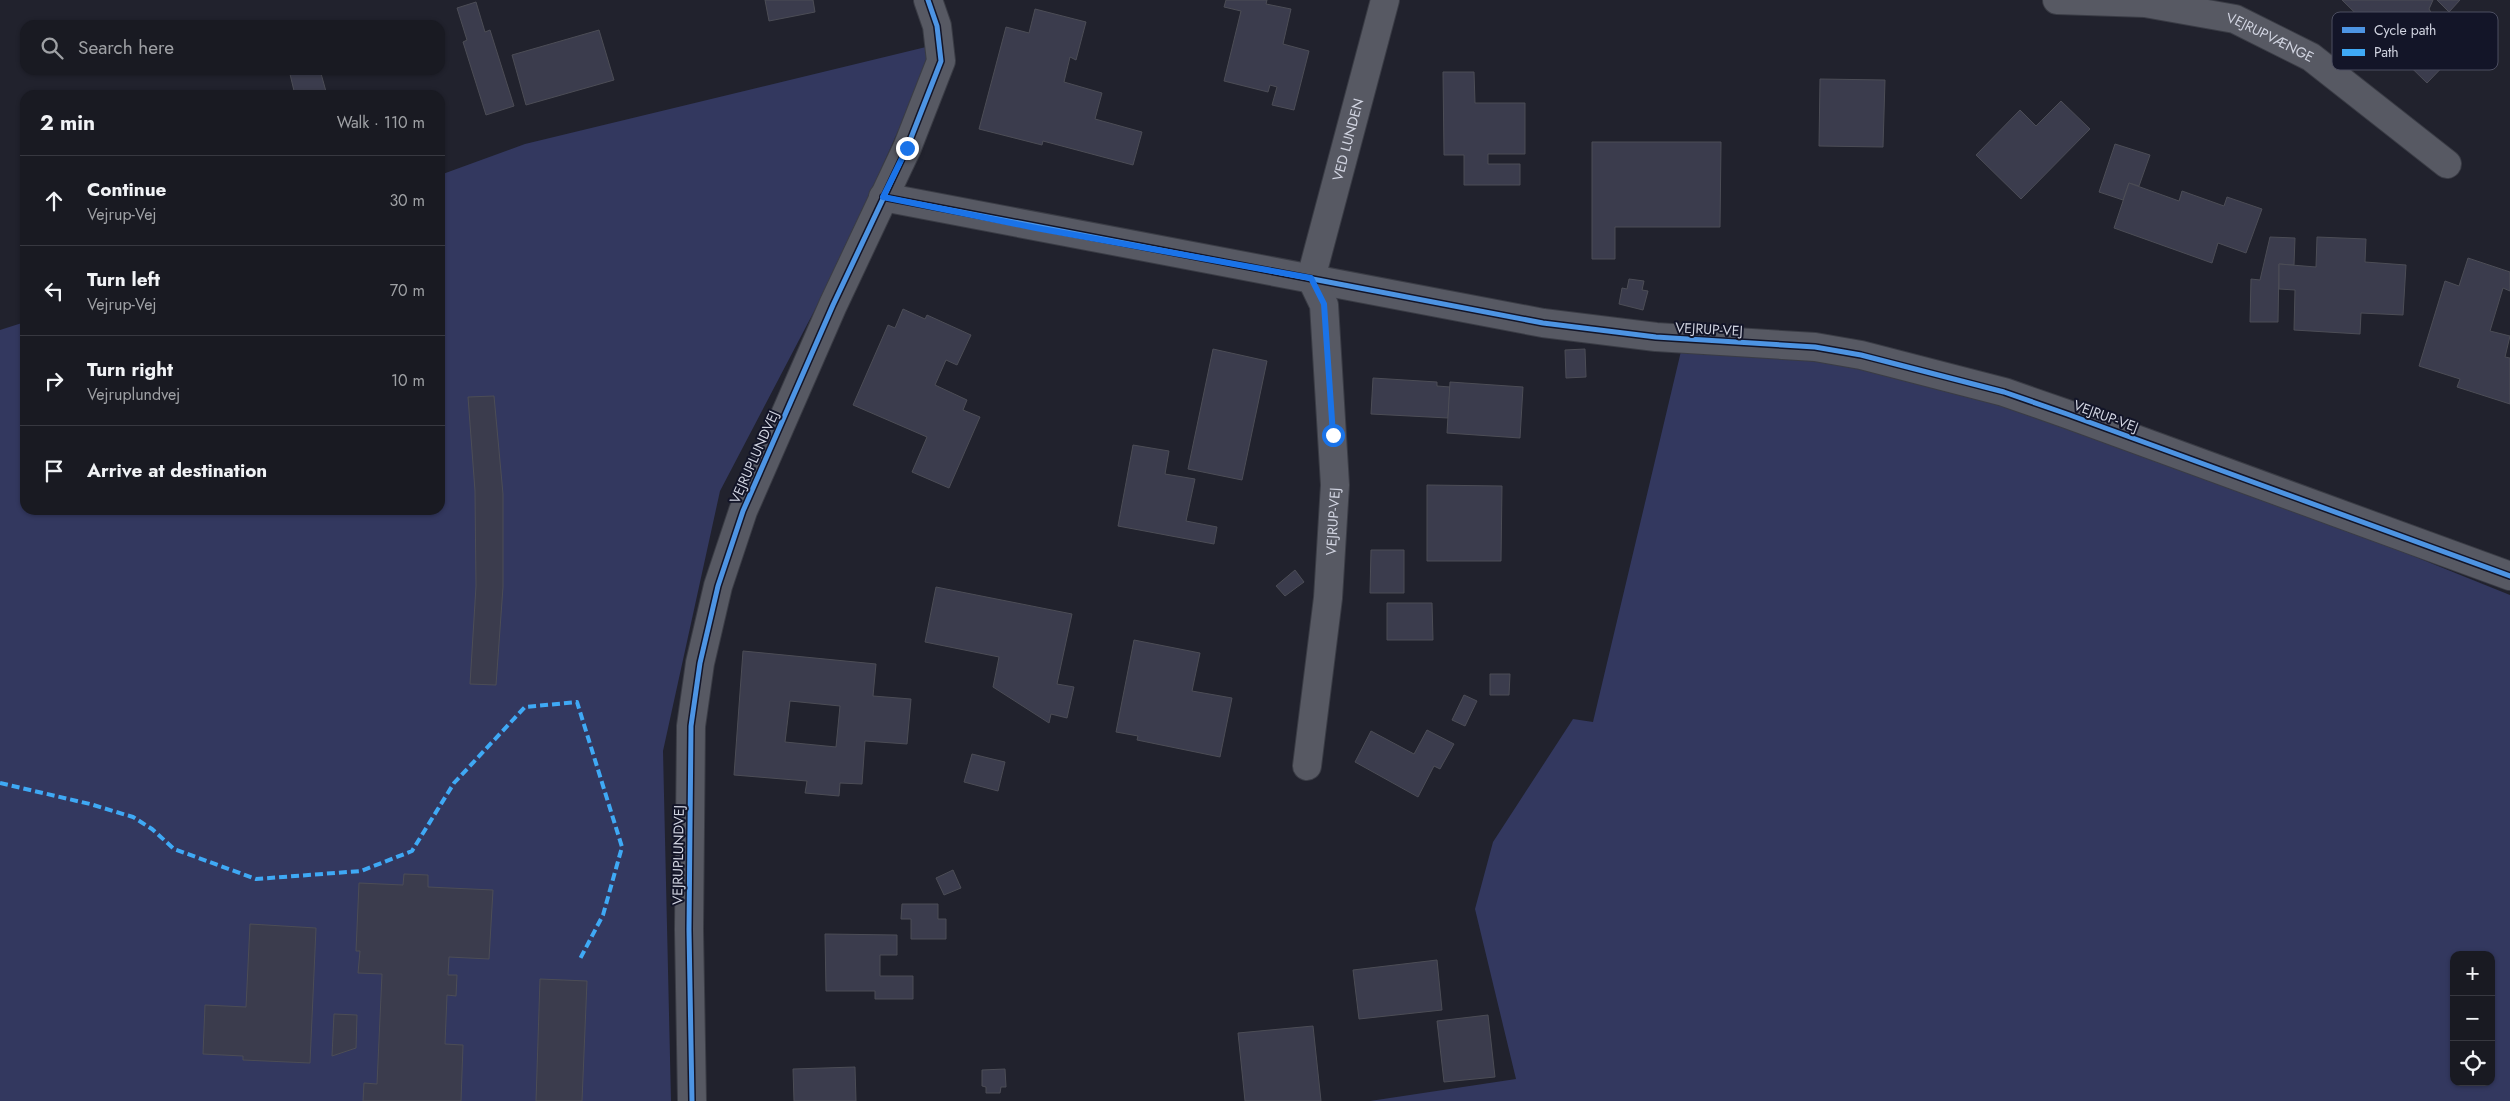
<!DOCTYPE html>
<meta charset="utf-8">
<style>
body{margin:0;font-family:Jost,sans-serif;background:#22232a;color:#f1f3f6}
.controls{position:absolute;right:15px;bottom:15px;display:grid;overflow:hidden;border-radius:10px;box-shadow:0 1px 4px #0004}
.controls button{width:45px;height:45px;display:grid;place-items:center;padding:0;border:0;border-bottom:1px solid #373840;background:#191a22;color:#f1f3f6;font:25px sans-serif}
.stop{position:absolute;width:15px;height:15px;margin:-11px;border:4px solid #1a73e8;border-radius:50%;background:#fff}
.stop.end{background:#1a73e8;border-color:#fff;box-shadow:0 1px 5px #0008}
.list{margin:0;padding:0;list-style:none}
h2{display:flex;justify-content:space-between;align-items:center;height:65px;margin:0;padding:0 20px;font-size:21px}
h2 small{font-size:16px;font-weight:400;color:#9fa1a5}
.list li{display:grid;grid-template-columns:32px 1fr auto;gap:15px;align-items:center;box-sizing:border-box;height:90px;padding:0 20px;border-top:1px solid #373840}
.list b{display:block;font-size:19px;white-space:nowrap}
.list p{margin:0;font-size:16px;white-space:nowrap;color:#9fa1a5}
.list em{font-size:16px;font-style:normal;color:#9fa1a5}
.icon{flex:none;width:28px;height:28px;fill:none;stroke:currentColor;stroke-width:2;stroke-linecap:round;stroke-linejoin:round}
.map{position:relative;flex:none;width:2510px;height:1101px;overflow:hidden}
.search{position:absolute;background:#191a22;box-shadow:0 1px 4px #0004;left:20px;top:20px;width:425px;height:55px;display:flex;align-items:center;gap:12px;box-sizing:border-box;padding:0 18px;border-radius:15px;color:#9fa1a5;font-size:19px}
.panel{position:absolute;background:#191a22;box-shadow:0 1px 4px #0004;left:20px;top:90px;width:425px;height:425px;border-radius:15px}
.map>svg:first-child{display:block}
</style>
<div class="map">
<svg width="2510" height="1101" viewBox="0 0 2510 1101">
<rect width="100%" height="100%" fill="#21222d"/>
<g fill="#33385f" fill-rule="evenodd">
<path d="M926,47V60L902,122L873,187L821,298L720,491L663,751L671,1101H0V330L25,322V510H440V175L525,144Z"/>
<path d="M1682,347L1757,352L1881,370L2006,403L2361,535L2510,595V1101H1370L1516,1079L1475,909L1493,842L1573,719L1593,722ZM2454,955H2491V1082H2454Z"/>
</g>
<g fill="#3b3c4d" stroke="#4c4d56" fill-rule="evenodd">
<path d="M765,0H813L815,12L769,21Z"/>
<path d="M1226,0H1267L1266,4L1291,9L1283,44L1309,51L1294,110L1272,105L1277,87L1270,85L1268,92L1224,81L1241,11L1224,7Z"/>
<path d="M2342,0H2433L2429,9L2455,54L2427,83Z"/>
<path d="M2437,0H2460L2449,12Z"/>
<path d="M476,2L485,32L490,30L514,106L486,115L463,42L467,40L457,8Z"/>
<path d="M1035,9L1086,22L1076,60L1070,57L1064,82L1102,93L1095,119L1142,132L1133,165L1043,141L1042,145L979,129L1006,27L1029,33Z"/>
<path d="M599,30L614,80L526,105L512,55Z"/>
<path d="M289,70H320L327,95H295Z"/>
<path d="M1443,72H1474L1475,103H1525V154H1488V164H1520V185H1464V155H1444Z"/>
<path d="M1820,79L1885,80L1883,147L1819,146Z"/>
<path d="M2061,101L2090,129L2021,199L1976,155L2020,110L2036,126Z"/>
<path d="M1592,142H1721L1720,227H1615V259H1592Z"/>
<path d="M2115,144L2150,155L2139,186L2129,183L2123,200L2099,192Z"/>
<path d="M2129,183L2179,201L2182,191L2224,206L2227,197L2262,209L2246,253L2218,243L2212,263L2114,228Z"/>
<path d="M2270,237L2295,238L2294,265L2279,264L2278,322H2250L2251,279L2260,280Z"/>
<path d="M2317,237L2366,239L2365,262L2406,265L2403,315L2361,313L2360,334L2294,330L2295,290L2279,289V264L2316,267Z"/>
<path d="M2468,258L2510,272V291L2503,288L2490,331L2510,336L2505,357L2510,358V404L2457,387L2460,379L2419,366L2445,281L2459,286Z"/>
<path d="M1629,279L1644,281L1642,290L1648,291L1643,310L1619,304L1622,288L1627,289Z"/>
<path d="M903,309L925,319L927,315L971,335L957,365L946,360L935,385L967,400L963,410L980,417L949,488L912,472L927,437L853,405L888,325L895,328Z"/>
<path d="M1213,349L1267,361L1242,480L1188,469Z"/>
<path d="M1585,349L1586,377L1566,378L1565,350Z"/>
<path d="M1373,378L1437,382V386L1450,387L1448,418L1371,414Z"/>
<path d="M1450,382L1523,387L1520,438L1447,433Z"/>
<path d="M494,396L503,494V587L496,685L470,684L476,586L475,491L468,397Z"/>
<path d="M1133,445L1169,451L1165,474L1195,479L1186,521L1217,527L1214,544L1118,526Z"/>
<path d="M1427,485L1502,486L1501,561H1427Z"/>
<path d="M1371,550H1404V593H1370Z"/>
<path d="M1295,570L1304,582L1285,596L1276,586Z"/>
<path d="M936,587L1072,614L1057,684L1074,687L1067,718L1051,714L1049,723L993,687L999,657L925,642Z"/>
<path d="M1387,603H1432L1433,640H1387Z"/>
<path d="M1134,640L1200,653L1192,691L1232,698L1220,757L1137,740L1138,736L1116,732Z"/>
<path d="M743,651L876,664L873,696L911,699L907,744L865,741L862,784L840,783L839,796L805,793L807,781L734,775ZM790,701L840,706L836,747L785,742Z"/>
<path d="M1490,674H1510L1509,695H1490Z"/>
<path d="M1464,695L1477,701L1465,726L1452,720Z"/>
<path d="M1427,730L1454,744L1440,769L1434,766L1418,797L1355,762L1371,731L1414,754Z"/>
<path d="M972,754L1005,762L998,791L964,782Z"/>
<path d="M953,870L961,888L944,895L936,878Z"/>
<path d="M404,874L428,875V887L493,890L489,959L449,957L448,975H457L456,996L447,995L445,1044L463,1045L461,1101H363L364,1083L377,1084L382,974L358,973L360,951H356L359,883L403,885Z"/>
<path d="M902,904H938V919H946V939H911V919H901Z"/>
<path d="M250,924L316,928L310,1063L243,1060V1056L203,1054L205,1005L246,1007Z"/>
<path d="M825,934L897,935V955H880V976H913V999H875V991H826Z"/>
<path d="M1437,960L1442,1010L1359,1019L1353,970Z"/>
<path d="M540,979L587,981L582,1101H536Z"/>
<path d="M334,1014L357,1015L356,1048L332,1056Z"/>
<path d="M1488,1015L1495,1077L1444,1082L1437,1021Z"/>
<path d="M1313,1026L1321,1101H1245L1238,1033Z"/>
<path d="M855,1067L856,1101H794L793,1069Z"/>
<path d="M1005,1069L1006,1087H1001L1000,1093H986V1087L982,1086V1070Z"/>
</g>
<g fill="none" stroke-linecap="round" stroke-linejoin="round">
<g stroke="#3a3c45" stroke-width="30">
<g id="minor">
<path id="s1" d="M2057,0L2145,3L2235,19L2311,57L2447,164"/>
<path d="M883,197L1543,323L1656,337L1815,347L1861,355L2004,392L2067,414L2510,576"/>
<path id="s2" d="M1307,766L1328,598L1335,485L1324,305L1311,278L1385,0"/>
<path d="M692,1101L689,930L691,726L700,663L718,586L743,511L833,305L907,148L941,61L937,26L928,0"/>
</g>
</g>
<use href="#minor" stroke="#575963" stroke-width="28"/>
<path stroke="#3fa9f5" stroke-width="4" stroke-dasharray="8 4" stroke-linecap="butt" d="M0,783L90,804L133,817L152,829L174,849L256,879L361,871L412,851L454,783L525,707L577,702L622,847L603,915L580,959"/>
<g stroke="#131528" stroke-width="8">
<g id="cycleway">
<path d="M883,197L1543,323L1656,337L1815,347L1861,355L2004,392L2067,414L2510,576"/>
<path d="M692,1101L689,930L691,726L700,663L718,586L743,511L833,305L907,148L941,61L937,26L928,0"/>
</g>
</g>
<use href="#cycleway" stroke="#4d94e3" stroke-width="5"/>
</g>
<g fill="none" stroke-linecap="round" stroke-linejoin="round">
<path stroke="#1a73e8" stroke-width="6" d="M907,148L883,197L1036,228L1311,278L1324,304L1333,435"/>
</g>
<g text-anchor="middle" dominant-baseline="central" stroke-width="4" stroke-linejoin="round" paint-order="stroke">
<g font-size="14" fill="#d1d4e1" stroke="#131528">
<text stroke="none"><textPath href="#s1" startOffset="219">VEJRUPVÆNGE</textPath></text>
<text stroke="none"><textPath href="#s2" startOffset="636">VED LUNDEN</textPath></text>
<text transform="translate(1709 329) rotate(3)">VEJRUP-VEJ</text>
<text transform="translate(2106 416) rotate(20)">VEJRUP-VEJ</text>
<text transform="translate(754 457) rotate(-66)">VEJRUPLUNDVEJ</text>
<text stroke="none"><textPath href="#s2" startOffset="246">VEJRUP-VEJ</textPath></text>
<text transform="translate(678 855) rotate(-89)">VEJRUPLUNDVEJ</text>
</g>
</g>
<rect x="2332" y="12" width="166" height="58" rx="8" fill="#131528" stroke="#4c4e60" stroke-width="1"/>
<rect x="2342" y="27" width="23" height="6" fill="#4d94e3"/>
<rect x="2342" y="49" width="23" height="7" fill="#3fa9f5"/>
<g font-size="14" fill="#d1d4e1">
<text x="2374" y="35">Cycle path</text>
<text x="2374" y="57">Path</text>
</g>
</svg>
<div class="controls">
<button>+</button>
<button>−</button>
<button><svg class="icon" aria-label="locate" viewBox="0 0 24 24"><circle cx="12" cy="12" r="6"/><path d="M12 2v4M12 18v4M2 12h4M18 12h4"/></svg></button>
</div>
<div class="stop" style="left:1333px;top:435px"></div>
<div class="stop end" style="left:907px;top:148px"></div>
<div class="search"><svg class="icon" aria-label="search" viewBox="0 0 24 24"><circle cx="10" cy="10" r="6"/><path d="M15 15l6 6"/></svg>Search here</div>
<section class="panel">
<h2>2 min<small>Walk · 110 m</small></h2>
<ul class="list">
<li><svg class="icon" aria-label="ahead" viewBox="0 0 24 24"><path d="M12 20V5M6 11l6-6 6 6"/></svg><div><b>Continue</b><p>Vejrup-Vej</p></div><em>30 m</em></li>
<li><svg class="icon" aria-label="left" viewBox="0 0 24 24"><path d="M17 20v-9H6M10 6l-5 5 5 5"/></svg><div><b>Turn left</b><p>Vejrup-Vej</p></div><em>70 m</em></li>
<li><svg class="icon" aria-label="right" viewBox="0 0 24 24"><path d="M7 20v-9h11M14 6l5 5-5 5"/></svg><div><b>Turn right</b><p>Vejruplundvej</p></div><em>10 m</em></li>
<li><svg class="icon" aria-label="arrive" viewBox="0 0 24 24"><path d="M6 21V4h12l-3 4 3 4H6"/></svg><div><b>Arrive at destination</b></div></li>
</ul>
</section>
</div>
